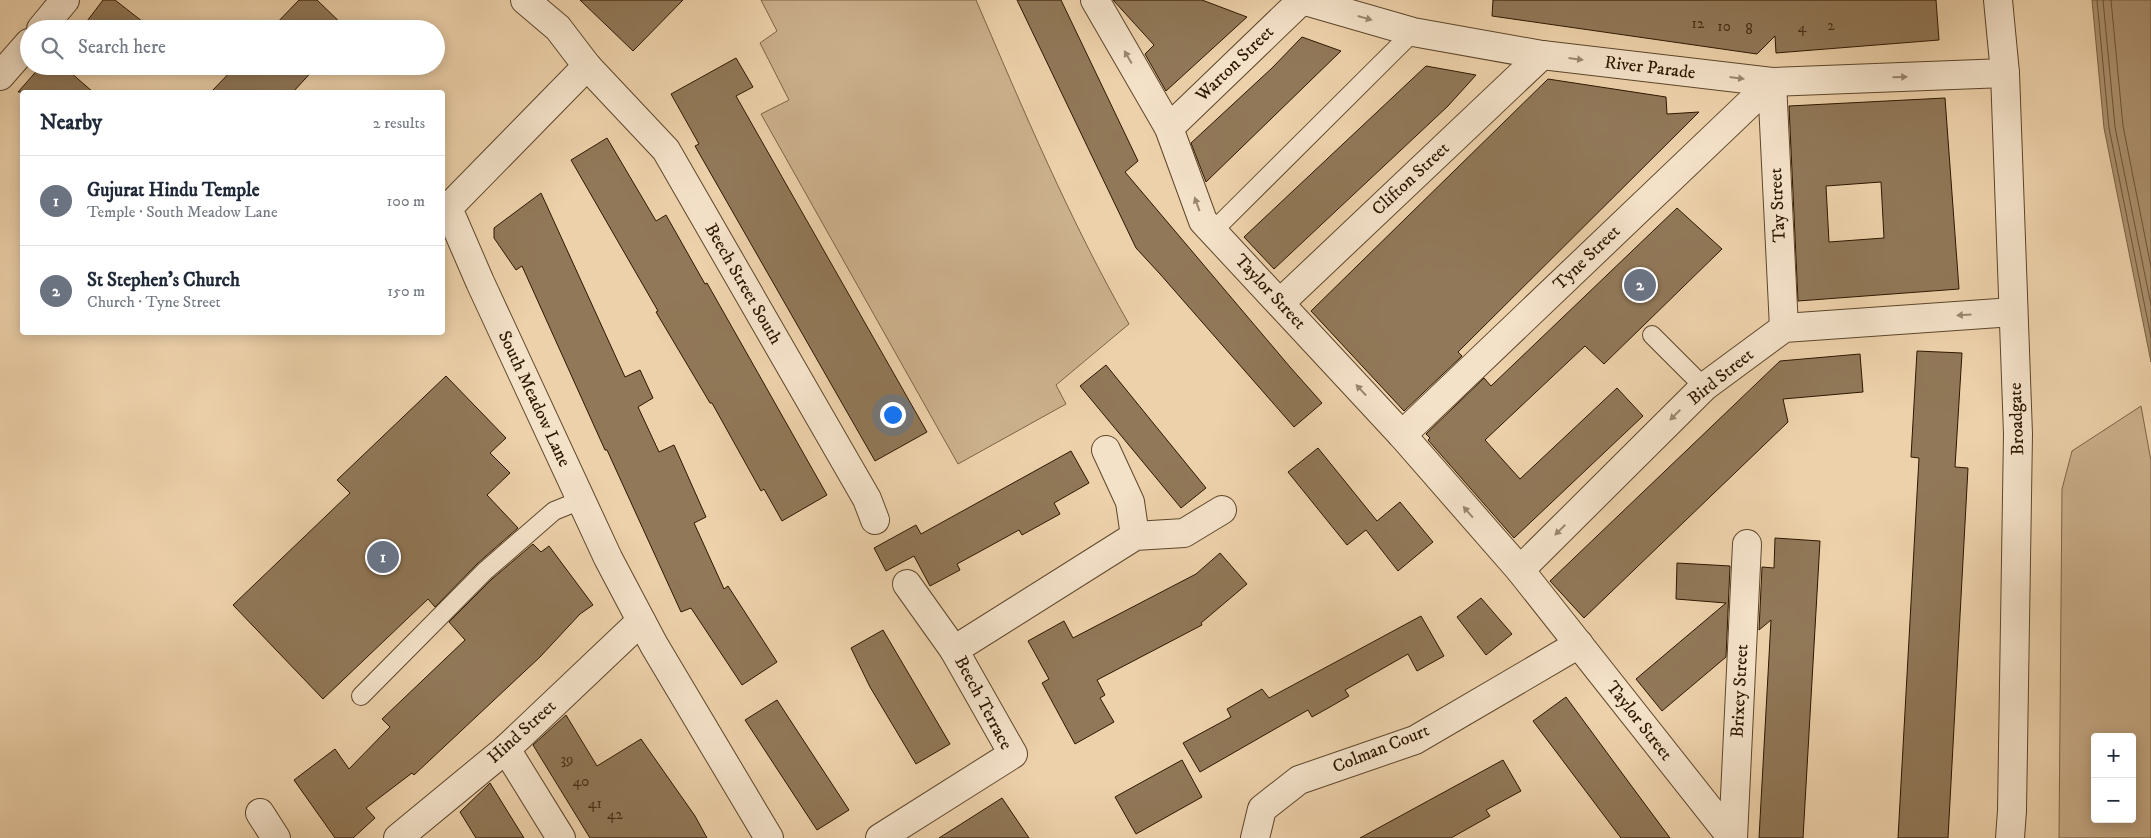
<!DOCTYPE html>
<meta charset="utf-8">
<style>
body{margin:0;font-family:"IM FELL DW Pica",serif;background:#f2f2f3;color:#1f2937}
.controls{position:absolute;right:15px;bottom:15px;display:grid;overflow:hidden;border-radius:5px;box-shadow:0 2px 12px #0003}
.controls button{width:45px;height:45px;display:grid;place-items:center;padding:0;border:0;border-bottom:1px solid #e0e1e3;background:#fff;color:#1f2937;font:25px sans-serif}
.you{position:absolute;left:892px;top:414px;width:18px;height:18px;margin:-12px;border:4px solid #fff;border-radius:50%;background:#1a73e8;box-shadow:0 0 0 8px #1a73e833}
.badge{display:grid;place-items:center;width:32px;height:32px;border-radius:50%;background:#8f2418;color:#fff;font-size:16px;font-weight:700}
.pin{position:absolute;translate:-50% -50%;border:2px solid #fff;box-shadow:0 1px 5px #0006}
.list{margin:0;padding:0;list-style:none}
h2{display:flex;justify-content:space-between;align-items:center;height:65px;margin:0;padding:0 20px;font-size:21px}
h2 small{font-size:16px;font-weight:400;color:#747a83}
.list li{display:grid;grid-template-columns:32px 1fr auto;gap:15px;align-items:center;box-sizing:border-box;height:90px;padding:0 20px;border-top:1px solid #e0e1e3}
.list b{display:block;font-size:19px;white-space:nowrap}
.list p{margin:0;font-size:16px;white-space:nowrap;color:#747a83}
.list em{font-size:16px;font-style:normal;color:#747a83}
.icon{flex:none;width:28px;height:28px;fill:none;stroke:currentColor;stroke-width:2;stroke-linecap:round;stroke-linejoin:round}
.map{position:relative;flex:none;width:2151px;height:838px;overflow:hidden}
.search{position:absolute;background:#fff;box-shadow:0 2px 12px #0003;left:20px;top:20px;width:425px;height:55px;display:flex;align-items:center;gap:12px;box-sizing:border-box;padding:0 18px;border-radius:28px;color:#747a83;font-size:19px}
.panel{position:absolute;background:#fff;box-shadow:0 2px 12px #0003;left:20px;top:90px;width:425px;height:245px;border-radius:5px}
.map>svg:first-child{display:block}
</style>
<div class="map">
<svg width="2151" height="838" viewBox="0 0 2151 838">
<rect width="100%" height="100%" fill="#edd1aa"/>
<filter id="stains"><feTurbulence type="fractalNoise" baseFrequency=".004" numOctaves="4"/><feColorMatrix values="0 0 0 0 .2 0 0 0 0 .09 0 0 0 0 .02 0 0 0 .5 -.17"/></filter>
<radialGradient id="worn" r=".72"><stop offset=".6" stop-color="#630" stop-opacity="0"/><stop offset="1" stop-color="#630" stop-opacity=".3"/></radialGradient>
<g fill="#ccb18d" stroke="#7c6446" fill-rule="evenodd">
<path d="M761,0H976C1023,109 1070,221 1129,324L1056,385L1066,404L958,464L761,114L789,100L760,43L777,31Z"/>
<path d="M2141,406L2151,461V838H2059L2062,489L2072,451ZM2095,737H2132V819H2095Z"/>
</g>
<path fill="#ac9270" stroke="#796143" d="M2092,0H2151V362L2104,128Z"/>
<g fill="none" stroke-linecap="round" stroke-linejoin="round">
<g stroke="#6c5438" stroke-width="1">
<path d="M2097,0L2109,128L2151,337"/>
<path d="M2103,0L2115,127L2151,305"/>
<path d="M2111,0L2123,126L2151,267"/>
</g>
</g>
<g fill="#917858" stroke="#2d1700" fill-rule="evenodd">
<path d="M103,0H115L152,29H81Z"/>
<path d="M299,0H317L347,29H271Z"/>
<path d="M580,0H683L633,51Z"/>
<path d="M1017,0H1061L1138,161L1125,172L1290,367L1322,403L1294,427L1160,274L1136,248Z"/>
<path d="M1113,0H1202L1247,17L1166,91L1145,54L1154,45Z"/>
<path d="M1493,0H1936L1939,40L1776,53L1775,36L1757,54L1492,16Z"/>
<path d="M1302,37L1341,51L1206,182L1191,143L1272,68Z"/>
<path d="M736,58L753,87L736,96L927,432L875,461L695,146L699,144L671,94Z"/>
<path d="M41,66H63L93,92H18Z"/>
<path d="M236,66H317L293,92H211Z"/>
<path d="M1426,66L1476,75L1448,106L1274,269L1244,237Z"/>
<path d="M1548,79L1666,97L1667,114L1699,112L1458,352L1462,356L1404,411L1311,311Z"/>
<path d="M1945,98L1959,289L1798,301L1789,106ZM1881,182L1884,238L1829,242L1826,186Z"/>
<path d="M607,138L656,221L666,215L705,284L707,283L827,495L782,521L764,489L761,491L712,403H710L656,312L658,311L571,160Z"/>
<path d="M541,193L625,377L640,370L653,398L638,407L659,452L674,445L706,517L694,523L724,589L728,586L777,662L742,685L691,608L681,612L607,450H605L522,266L516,270L494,238V228Z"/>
<path d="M1677,208L1722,249L1604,364L1585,346L1485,440L1520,479L1617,388L1643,416L1514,538L1428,440L1430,438L1426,434L1484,378L1491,386Z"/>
<path d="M1917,351L1962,353L1955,467L1968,468L1948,838H1898L1919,458L1911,457Z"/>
<path d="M1860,354L1863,392L1783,399L1788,422L1584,618L1550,581L1780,361Z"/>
<path d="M1106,365L1206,488L1181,508L1080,386Z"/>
<path d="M446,376L506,438L490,453L510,473L487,495L518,528L478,563L435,607L428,599L323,699L233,605L350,493L337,480Z"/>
<path d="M1318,448L1377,521L1400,502L1433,542L1398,571L1366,530L1347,545L1288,472Z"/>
<path d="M1071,451L1089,483L1054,503L1060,514L1022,535L1019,530L990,546L957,564L960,570L930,586L914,556L886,571L874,548L916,525L921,534Z"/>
<path d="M1775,538L1820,541L1803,838H1759L1771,620L1759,630L1762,567L1774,568Z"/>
<path d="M533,544L541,552L549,546L593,605L580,614L540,657L414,775L412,773L366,808L375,818L353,838H335L294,780L335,749L349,769L390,727L382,719L465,640L449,622L492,579Z"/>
<path d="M1220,553L1247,584L1201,623L1202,625L1097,680L1105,695L1100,698L1114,722L1075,744L1042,683L1049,679L1028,641L1064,621L1073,638L1196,574Z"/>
<path d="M1677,563L1730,566L1726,657L1662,711L1636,679L1726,603L1676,599Z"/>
<path d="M1481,598L1512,634L1486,655L1457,617Z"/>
<path d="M1421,616L1444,656L1417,671L1408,654L1345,690L1349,696L1330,707L1312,717L1308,710L1200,772L1183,743L1231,717L1227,709L1262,689L1269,698Z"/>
<path d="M883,630L950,744L916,764L870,687L851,648Z"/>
<path d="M1566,697L1630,784L1670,838H1621L1533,721Z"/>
<path d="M777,700L849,810L817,830L745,720Z"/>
<path d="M566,715L597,766L641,739L695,816L707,838H590L533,745Z"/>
<path d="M1182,760L1202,797L1136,834L1115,797Z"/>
<path d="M1503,760L1521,791L1486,810L1490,816L1451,838H1360Z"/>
<path d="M490,783L506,809L524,838H476L460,812Z"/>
<path d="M1002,798L1029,838H939L980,812Z"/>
</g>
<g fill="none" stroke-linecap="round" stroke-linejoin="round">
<g stroke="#5d462a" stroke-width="20">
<g id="lane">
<path d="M1213,231L1413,32"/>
<path d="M1652,335L1704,387"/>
<path d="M361,696L485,571L554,511L581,500"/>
</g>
</g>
<g stroke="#5d462a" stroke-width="30">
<g id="street">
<path d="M525,0L558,28L587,66L448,208L480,282L608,558L654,645L769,838"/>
<path d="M1095,0L1169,128L1203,221L1402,435L1520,570L1704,387L1784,328L2013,312"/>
<path d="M1302,0L1413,32L1542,55L1772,82L2005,73"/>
<path d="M1998,0L2005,73L2018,434L2012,811L2010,838"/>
<path d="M41,29L65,0"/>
<path d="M587,66L666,150L867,499L875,520"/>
<path d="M0,76L29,43"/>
<path d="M1772,82L1784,328"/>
<path d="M1169,128L1302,0"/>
<path d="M1280,303L1542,55"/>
<path d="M1402,435L1772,82"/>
<path d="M1106,450L1130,502L1135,536"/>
<path d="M1520,570L1732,838"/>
<path d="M907,584L954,650"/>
<path d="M506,749L561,838"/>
<path d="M260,813L276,838"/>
<path d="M398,838L506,749L641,621"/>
<path d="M880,838L1013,754L954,650L1135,536L1184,533L1222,510"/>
<path d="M1255,838L1262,809L1299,780L1415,740L1579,644"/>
<path d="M1733,838L1747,544"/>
</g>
</g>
<use href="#lane" stroke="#f3e1c8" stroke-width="18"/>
<use href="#street" stroke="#f3e1c8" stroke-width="28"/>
</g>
<defs><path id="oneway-solid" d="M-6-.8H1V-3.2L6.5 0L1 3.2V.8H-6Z" transform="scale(1.25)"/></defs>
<g fill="#9a866e">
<use href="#oneway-solid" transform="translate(1365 18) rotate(16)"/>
<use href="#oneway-solid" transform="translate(1128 57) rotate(-120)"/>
<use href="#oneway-solid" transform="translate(1576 59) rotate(7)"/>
<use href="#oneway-solid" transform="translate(1900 77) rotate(-2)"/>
<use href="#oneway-solid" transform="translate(1737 78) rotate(7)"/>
<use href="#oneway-solid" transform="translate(1197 204) rotate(-110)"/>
<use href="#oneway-solid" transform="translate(1964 315) rotate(176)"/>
<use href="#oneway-solid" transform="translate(1361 390) rotate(-133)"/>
<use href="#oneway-solid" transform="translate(1675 415) rotate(135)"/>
<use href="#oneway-solid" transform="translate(1468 512) rotate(-131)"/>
<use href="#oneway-solid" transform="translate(1560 530) rotate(135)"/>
</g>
<g text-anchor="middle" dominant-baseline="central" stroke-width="4.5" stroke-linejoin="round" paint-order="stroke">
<g font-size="15" fill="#462f16">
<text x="1698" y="23">12</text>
<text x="1831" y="25">2</text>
<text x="1724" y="26">10</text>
<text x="1802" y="27">4</text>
<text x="1749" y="29">8</text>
<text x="567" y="759">39</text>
<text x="581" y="781">40</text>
<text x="595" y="803">41</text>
<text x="615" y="814">42</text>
</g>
<g font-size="18" fill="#2d1700" stroke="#f3e1c8">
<text transform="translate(1235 64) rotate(-44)">Warton Street</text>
<text transform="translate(1650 68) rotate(7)">River Parade</text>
<text transform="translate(1411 179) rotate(-43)">Clifton Street</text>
<text transform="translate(1778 205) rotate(-93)">Tay Street</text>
<text transform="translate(1587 258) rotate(-44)">Tyne Street</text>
<text transform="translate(743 284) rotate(60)">Beech Street South</text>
<text transform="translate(1270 292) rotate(47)">Taylor Street</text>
<text transform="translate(1721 377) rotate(-39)">Bird Street</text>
<text transform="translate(534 399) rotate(65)">South Meadow Lane</text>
<text transform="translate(2017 419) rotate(-92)">Broadgate</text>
<text transform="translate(1740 691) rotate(-87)">Brixey Street</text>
<text transform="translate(983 703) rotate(62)">Beech Terrace</text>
<text transform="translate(1639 721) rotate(52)">Taylor Street</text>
<text transform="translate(522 732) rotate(-42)">Hind Street</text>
<text transform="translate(1381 749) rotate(-22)">Colman Court</text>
</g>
</g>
<rect width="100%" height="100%" filter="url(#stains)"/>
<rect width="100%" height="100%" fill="url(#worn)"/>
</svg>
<div class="controls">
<button>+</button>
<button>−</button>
</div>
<div class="you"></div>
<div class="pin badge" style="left:383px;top:557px;background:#6b7280">1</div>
<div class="pin badge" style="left:1640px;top:285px;background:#6b7280">2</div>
<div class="search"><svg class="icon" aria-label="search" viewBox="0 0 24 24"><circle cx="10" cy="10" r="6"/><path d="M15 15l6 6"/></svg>Search here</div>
<section class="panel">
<h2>Nearby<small>2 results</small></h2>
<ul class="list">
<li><span class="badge" style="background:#6b7280">1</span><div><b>Gujurat Hindu Temple</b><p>Temple · South Meadow Lane</p></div><em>100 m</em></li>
<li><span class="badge" style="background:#6b7280">2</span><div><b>St Stephen's Church</b><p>Church · Tyne Street</p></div><em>150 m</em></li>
</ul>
</section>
</div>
